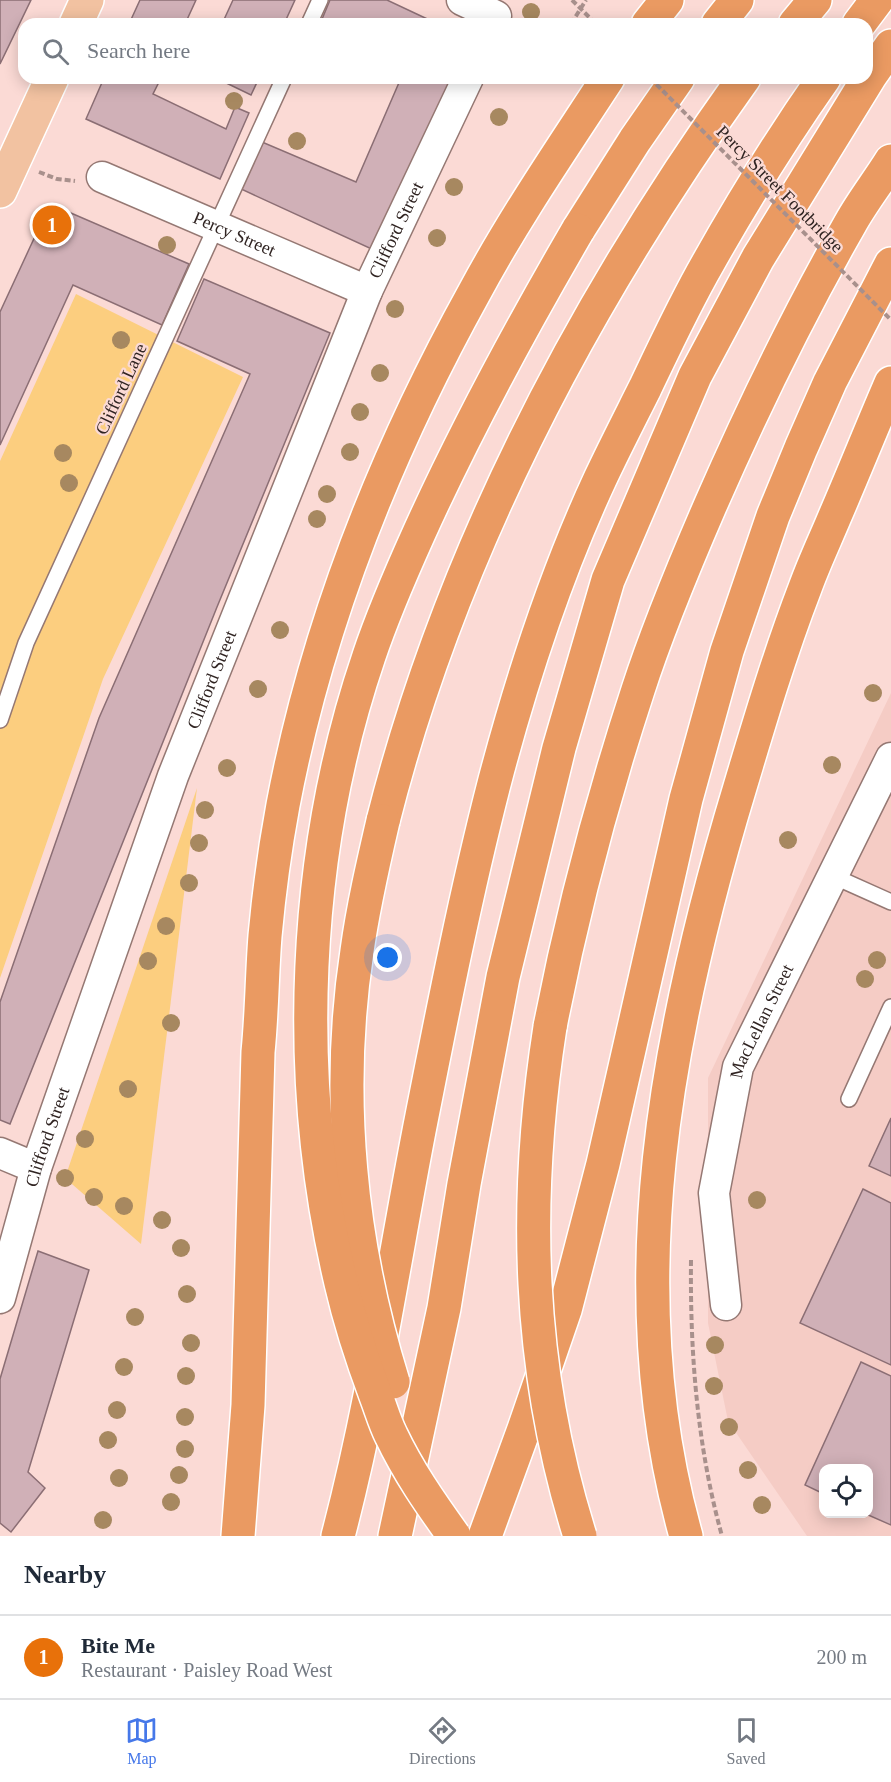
<!DOCTYPE html>
<meta charset="utf-8">
<style>
body{margin:0;font-family:"Times New Roman",serif;background:#f6f6f7;color:#1f2937}
.controls{position:absolute;right:18px;bottom:18px;display:grid;overflow:hidden;border-radius:12px;box-shadow:0 3px 15px #0003}
.controls button{width:54px;height:54px;display:grid;place-items:center;padding:0;border:0;border-bottom:2px solid #e0e1e3;background:#fff;color:#1f2937;font:30px sans-serif}
.you{position:absolute;left:388px;top:958px;width:21px;height:21px;margin:-15px;border:4px solid #fff;border-radius:50%;background:#1a73e8;box-shadow:0 0 0 9px #1a73e833}
.badge{display:grid;place-items:center;width:39px;height:39px;border-radius:50%;background:#4678e9;color:#fff;font-size:20px;font-weight:700}
.pin{position:absolute;translate:-50% -50%;border:3px solid #fff;box-shadow:0 2px 6px #0006}
.list{margin:0;padding:0;list-style:none}
h2{display:flex;justify-content:space-between;align-items:center;height:78px;margin:0;padding:0 24px;font-size:26px}
h2 small{font-size:20px;font-weight:400;color:#747a83}
.list li{display:grid;grid-template-columns:39px 1fr auto;gap:18px;align-items:center;box-sizing:border-box;height:84px;padding:0 24px;border-top:2px solid #e0e1e3}
.list b{display:block;font-size:22px;white-space:nowrap}
.list p{margin:0;font-size:20px;white-space:nowrap;color:#747a83}
.list em{font-size:20px;font-style:normal;color:#747a83}
.icon{flex:none;width:33px;height:33px;fill:none;stroke:currentColor;stroke-width:2;stroke-linecap:round;stroke-linejoin:round}
.map{position:relative;flex:none;width:891px;height:1536px;overflow:hidden}
.search{position:absolute;background:#fff;box-shadow:0 3px 15px #0003;left:18px;right:18px;top:18px;height:66px;display:flex;align-items:center;gap:15px;box-sizing:border-box;padding:0 21px;border-radius:18px;color:#747a83;font-size:22px}
.sheet{height:162px;background:#fff}
nav{display:flex;justify-content:space-around;align-items:center;box-sizing:border-box;height:84px;border-top:2px solid #e0e1e3;background:#fff;font-size:16px;color:#747a83}
nav a{display:grid;justify-items:center;gap:3px}
nav .on{color:#4678e9}
.map>svg:first-child{display:block}
</style>
<div class="map">
<svg width="891" height="1536" viewBox="0 0 891 1536">
<rect width="100%" height="100%" fill="#fbdad5"/>
<path fill="#f5ccc5" fill-rule="evenodd" d="M891,693V1536H807L728,1421L708,1323V1078ZM824,1468H868V1514H824Z"/>
<g fill="#fcce7f">
<path d="M76,294L243,377L103,679L0,978V461Z"/>
<path d="M197,788L141,1244L65,1178Z"/>
</g>
<g fill="#d0b0b7" stroke="#8b6e74" stroke-width="1.5">
<path d="M0,0H31L0,64Z"/>
<path d="M140,0H196L185,24H129Z"/>
<path d="M233,0H295L284,24H222Z"/>
<path d="M330,0H387L438,24H320Z"/>
<path d="M104,78H161L153,94L226,129L235,107L249,113L220,179L86,119Z"/>
<path d="M216,78H259L251,95Z"/>
<path d="M401,78H454L376,251L241,189L262,142L356,182Z"/>
<path d="M50,204L189,264L162,325L73,285L0,445V312Z"/>
<path d="M204,279L330,333L217,607L10,1124L0,1120V1002L99,718L250,374L177,341Z"/>
<path d="M891,1118V1176L869,1166Z"/>
<path d="M863,1189L891,1203V1365L800,1323Z"/>
<path d="M38,1251L89,1270L28,1472L45,1488L11,1532L0,1523V1379Z"/>
<path d="M861,1362L891,1376V1525L866,1514H868V1468H824V1494L805,1485Z"/>
</g>
<g fill="none" stroke-linecap="round" stroke-linejoin="round">
<g stroke="#957873" stroke-width="18">
<g id="lane">
<path d="M309,24L320,0"/>
<path d="M0,720L26,643L284,78"/>
<path d="M833,876L891,902"/>
<path d="M849,1099L891,1007"/>
</g>
</g>
<g stroke="#957873" stroke-width="33">
<g id="street">
<path d="M462,0L496,16"/>
<path id="s1" d="M102,177L367,291"/>
<path d="M0,1153L36,1168"/>
<path id="s2" d="M0,1298L36,1168L173,776L367,291L468,78"/>
<path id="s3" d="M726,1305L714,1193L738,1067L891,758"/>
</g>
</g>
<g stroke="#fff" stroke-width="36">
<g id="primary">
<path d="M76,24L87,0"/>
<path d="M0,191L52,78"/>
</g>
</g>
<g stroke="#fff" stroke-width="36">
<g id="highway">
<path d="M648,24L667,0"/>
<path d="M718,24L737,0"/>
<path d="M795,24L815,0"/>
<path d="M859,24L877,0"/>
<path d="M578,230L635,140L678,78"/>
<path d="M383,821C451,552 583,303 744,78"/>
<path d="M550,1027C572,913 602,800 638,690C658,628 684,566 710,506C752,410 798,315 850,224C862,202 878,182 891,161"/>
<path d="M238,1536L248,1405L258,1052C262,1013 262,974 265,936C269,892 275,848 283,805C317,626 386,452 474,293C513,220 563,147 608,78"/>
<path d="M338,1536C373,1403 393,1266 419,1131C442,1014 465,896 495,780C522,678 555,576 600,479C614,449 630,418 645,388C665,346 685,303 708,263C744,199 782,138 824,78"/>
<path d="M395,1536L444,1308L464,1184L503,977L559,748L608,580L695,376L758,258L870,76L891,46"/>
<path d="M485,1536L524,1429L565,1310L603,1164L686,799L727,651L773,516L801,448L830,382L891,264"/>
<path d="M686,1536C616,1288 667,1028 740,787C760,720 780,653 805,588C814,563 825,540 835,516C854,472 872,427 891,383"/>
</g>
</g>
<g stroke="#a8908c" stroke-width="4" stroke-dasharray="6 3" stroke-linecap="butt">
<path d="M571,24L586,0"/>
<path d="M39,172L57,179L75,181"/>
<path d="M691,1260C690,1353 697,1446 722,1536"/>
</g>
<use href="#lane" stroke="#fff" stroke-width="15"/>
<use href="#street" stroke="#fff" stroke-width="30"/>
<use href="#primary" stroke="#f2c2a1" stroke-width="33"/>
<use href="#highway" stroke="#ea9a62" stroke-width="33"/>
<g stroke="#fff" stroke-width="36" stroke-linecap="butt">
<g id="highway-bridge">
<path d="M383,821C373,864 363,907 357,951C335,1095 350,1244 393,1382"/>
<path d="M550,1027C523,1200 527,1368 580,1536"/>
<path d="M454,1536C431,1504 408,1471 391,1435C385,1423 381,1409 376,1396C362,1359 350,1322 341,1283C293,1080 302,853 369,656C383,614 401,573 419,533C466,429 521,328 578,230"/>
</g>
</g>
<g stroke="#a8908c" stroke-width="4" stroke-dasharray="6 3" stroke-linecap="butt">
<path d="M572,0L596,24"/>
<path d="M650,78L891,320"/>
</g>
<use href="#highway-bridge" stroke="#ea9a62" stroke-width="33"/>
</g>
<g fill="#a78860">
<circle cx="531" cy="12" r="9"/>
<circle cx="234" cy="101" r="9"/>
<circle cx="499" cy="117" r="9"/>
<circle cx="297" cy="141" r="9"/>
<circle cx="454" cy="187" r="9"/>
<circle cx="437" cy="238" r="9"/>
<circle cx="167" cy="245" r="9"/>
<circle cx="395" cy="309" r="9"/>
<circle cx="121" cy="340" r="9"/>
<circle cx="380" cy="373" r="9"/>
<circle cx="360" cy="412" r="9"/>
<circle cx="350" cy="452" r="9"/>
<circle cx="63" cy="453" r="9"/>
<circle cx="69" cy="483" r="9"/>
<circle cx="327" cy="494" r="9"/>
<circle cx="317" cy="519" r="9"/>
<circle cx="280" cy="630" r="9"/>
<circle cx="258" cy="689" r="9"/>
<circle cx="873" cy="693" r="9"/>
<circle cx="832" cy="765" r="9"/>
<circle cx="227" cy="768" r="9"/>
<circle cx="205" cy="810" r="9"/>
<circle cx="788" cy="840" r="9"/>
<circle cx="199" cy="843" r="9"/>
<circle cx="189" cy="883" r="9"/>
<circle cx="166" cy="926" r="9"/>
<circle cx="877" cy="960" r="9"/>
<circle cx="148" cy="961" r="9"/>
<circle cx="865" cy="979" r="9"/>
<circle cx="171" cy="1023" r="9"/>
<circle cx="128" cy="1089" r="9"/>
<circle cx="85" cy="1139" r="9"/>
<circle cx="65" cy="1178" r="9"/>
<circle cx="94" cy="1197" r="9"/>
<circle cx="757" cy="1200" r="9"/>
<circle cx="124" cy="1206" r="9"/>
<circle cx="162" cy="1220" r="9"/>
<circle cx="181" cy="1248" r="9"/>
<circle cx="187" cy="1294" r="9"/>
<circle cx="135" cy="1317" r="9"/>
<circle cx="191" cy="1343" r="9"/>
<circle cx="715" cy="1345" r="9"/>
<circle cx="124" cy="1367" r="9"/>
<circle cx="186" cy="1376" r="9"/>
<circle cx="714" cy="1386" r="9"/>
<circle cx="117" cy="1410" r="9"/>
<circle cx="185" cy="1417" r="9"/>
<circle cx="729" cy="1427" r="9"/>
<circle cx="108" cy="1440" r="9"/>
<circle cx="185" cy="1449" r="9"/>
<circle cx="748" cy="1470" r="9"/>
<circle cx="179" cy="1475" r="9"/>
<circle cx="119" cy="1478" r="9"/>
<circle cx="171" cy="1502" r="9"/>
<circle cx="762" cy="1505" r="9"/>
<circle cx="103" cy="1520" r="9"/>
</g>
<g text-anchor="middle" dominant-baseline="central" stroke-width="4.5" stroke-linejoin="round" paint-order="stroke">
<g font-size="18" fill="#302422" stroke="#fbdad5">
<text transform="translate(780 189) rotate(45)">Percy Street Footbridge</text>
<text stroke="none"><textPath href="#s2" startOffset="1140">Clifford Street</textPath></text>
<text stroke="none"><textPath href="#s1" startOffset="144">Percy Street</textPath></text>
<text transform="translate(121 389) rotate(-65)">Clifford Lane</text>
<text stroke="none"><textPath href="#s2" startOffset="654">Clifford Street</textPath></text>
<text stroke="none"><textPath href="#s3" startOffset="292">MacLellan Street</textPath></text>
<text stroke="none"><textPath href="#s2" startOffset="168">Clifford Street</textPath></text>
</g>
</g>
</svg>
<div class="controls">
<button><svg class="icon" aria-label="locate" viewBox="0 0 24 24"><circle cx="12" cy="12" r="6"/><path d="M12 2v4M12 18v4M2 12h4M18 12h4"/></svg></button>
</div>
<div class="you"></div>
<div class="pin badge" style="left:52px;top:225px;background:#e8710a">1</div>
<div class="search"><svg class="icon" aria-label="search" viewBox="0 0 24 24"><circle cx="10" cy="10" r="6"/><path d="M15 15l6 6"/></svg>Search here</div>
</div>
<section class="sheet">
<h2>Nearby<small></small></h2>
<ul class="list">
<li><span class="badge" style="background:#e8710a">1</span><div><b>Bite Me</b><p>Restaurant · Paisley Road West</p></div><em>200 m</em></li>
</ul>
</section>
<nav>
<a class="on"><svg class="icon" aria-label="map" viewBox="0 0 24 24"><path d="M3 6l6-2 6 2 6-2v14l-6 2-6-2-6 2zM9 4v14M15 6v14"/></svg>Map</a>
<a><svg class="icon" aria-label="directions" viewBox="0 0 24 24"><path d="M12 3l9 9-9 9-9-9zM9 14v-3h6M13 9l2 2-2 2"/></svg>Directions</a>
<a><svg class="icon" aria-label="saved" viewBox="0 0 24 24"><path d="M7 4h10v16l-5-4-5 4z"/></svg>Saved</a>
</nav>
